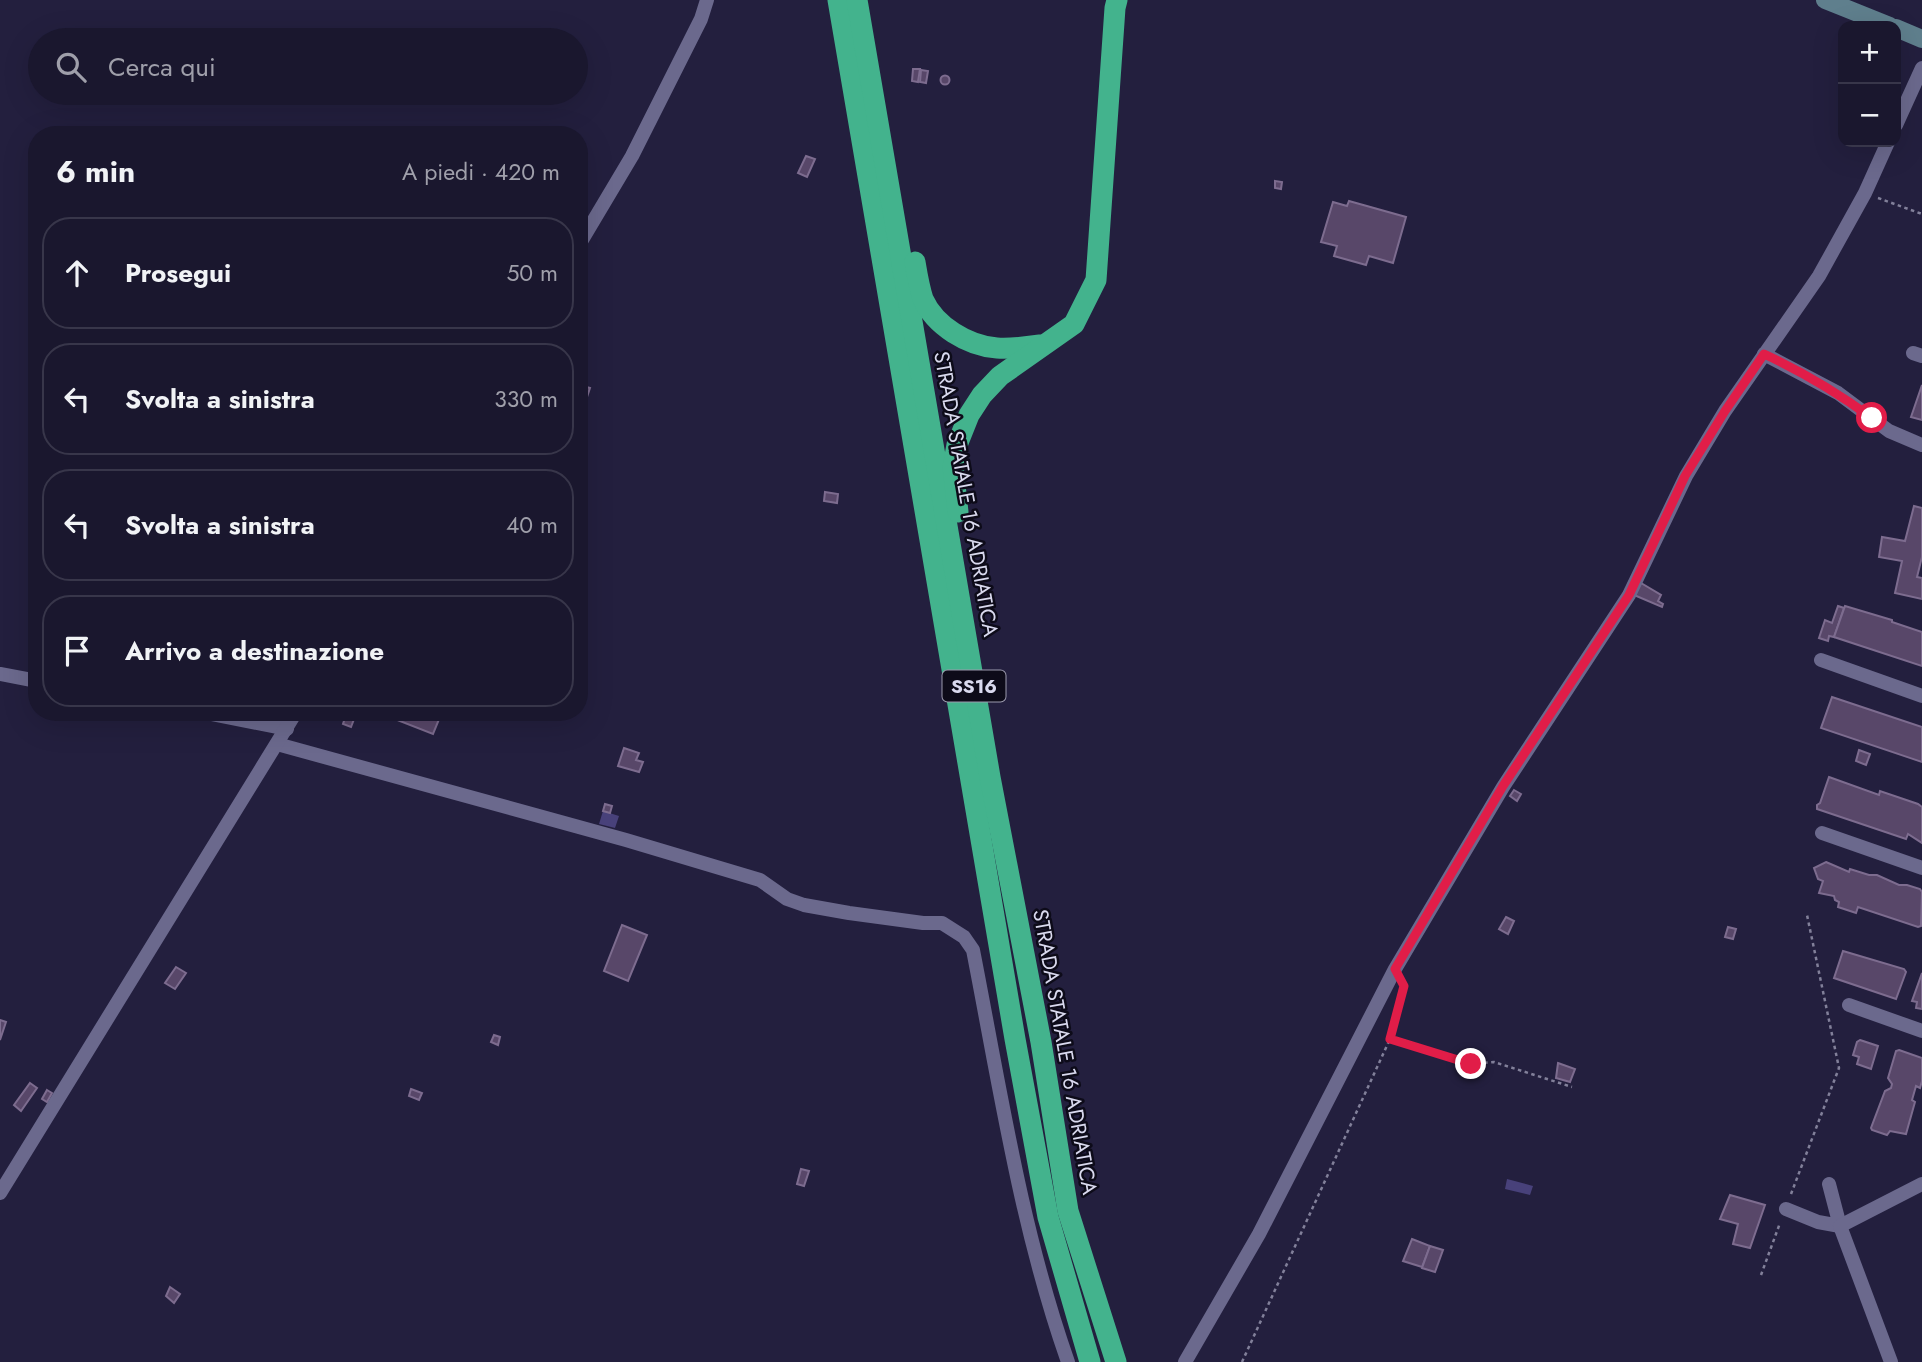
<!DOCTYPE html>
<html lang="it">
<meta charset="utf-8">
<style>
body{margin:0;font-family:Jost,sans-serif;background:#232036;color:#f1f3f6}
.controls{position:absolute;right:21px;top:21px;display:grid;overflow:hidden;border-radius:14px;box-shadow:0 7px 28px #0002}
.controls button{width:63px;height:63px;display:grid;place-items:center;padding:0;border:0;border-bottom:2px solid #38364a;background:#1a172e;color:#f1f3f6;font:35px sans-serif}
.stop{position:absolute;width:21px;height:21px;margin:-16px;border:5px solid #e11d48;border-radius:50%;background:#fff}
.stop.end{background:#e11d48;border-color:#fff;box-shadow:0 2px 7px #0008}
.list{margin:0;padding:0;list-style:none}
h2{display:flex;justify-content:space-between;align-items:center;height:91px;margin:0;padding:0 28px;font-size:30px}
h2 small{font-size:23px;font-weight:400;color:#9f9faa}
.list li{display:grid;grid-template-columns:46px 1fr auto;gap:21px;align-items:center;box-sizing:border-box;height:112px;margin:0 14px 14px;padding:0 14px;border:2px solid #38364a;border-radius:28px}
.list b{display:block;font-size:26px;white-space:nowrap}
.list em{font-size:23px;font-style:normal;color:#9f9faa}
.icon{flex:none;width:38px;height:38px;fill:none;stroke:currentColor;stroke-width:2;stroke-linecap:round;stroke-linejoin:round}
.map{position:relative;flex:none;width:1922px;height:1362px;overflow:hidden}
.search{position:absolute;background:#1a172e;box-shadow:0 7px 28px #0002;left:28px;top:28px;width:560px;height:77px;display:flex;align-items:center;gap:18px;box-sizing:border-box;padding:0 24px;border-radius:38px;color:#9f9faa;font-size:26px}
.panel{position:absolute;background:#1a172e;box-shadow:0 7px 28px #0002;left:28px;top:126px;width:560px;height:595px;border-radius:28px}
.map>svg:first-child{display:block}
</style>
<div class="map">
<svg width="1922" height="1362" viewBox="0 0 1922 1362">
<rect width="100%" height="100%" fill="#231f3e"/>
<g fill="#48417a">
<path d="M603,811L619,816L615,828L599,824Z"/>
<path d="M1507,1179L1533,1186L1530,1195L1505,1189Z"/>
</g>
<g fill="#584769" stroke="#7d6c8f" stroke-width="2">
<path d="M913,69H920L918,82L912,81Z"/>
<path d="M921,70L928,71L926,83L920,82Z"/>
<circle cx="945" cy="80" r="4.5"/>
<path d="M806,156L815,159L807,177L798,173Z"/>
<path d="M1275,181L1282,182L1281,189L1275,188Z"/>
<path d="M1349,201L1406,217L1393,263L1369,256L1366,265L1334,256L1337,246L1321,242L1333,202L1347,206Z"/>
<path d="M579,385L590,388L587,397L579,395Z"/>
<path d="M1922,385V420L1911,417Z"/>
<path d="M825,492L838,494L837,503L824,501Z"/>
<path d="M1914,506L1922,508V557L1917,577L1922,578V599L1895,593L1902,561L1879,557L1882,537L1905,541Z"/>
<path d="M1641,583L1661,595L1658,601L1663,604L1662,607L1634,595Z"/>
<path d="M1838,606L1844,608L1834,637L1829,636L1828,641L1819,638L1825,620L1832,623Z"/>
<path d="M1845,606L1892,620V622L1922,632V666L1834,637Z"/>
<path d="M1832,697L1922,727V762L1821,728Z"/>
<path d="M347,712L356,714L351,727L343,724Z"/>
<path d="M389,712H442L433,734L387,716Z"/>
<path d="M624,748L639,753L636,760L643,762L639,772L618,766Z"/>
<path d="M1859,750L1870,754L1866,765L1856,761Z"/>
<path d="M1829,777L1879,795L1880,791L1918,804L1922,807V843L1908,834L1906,839L1817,809V805L1820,803Z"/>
<path d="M1514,790L1521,794L1517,801L1510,796Z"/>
<path d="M605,804L612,806L610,813L603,811Z"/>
<path d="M1826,862L1849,872L1850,869L1869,875H1877L1899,885H1907L1920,889L1922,892L1921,926L1918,927L1858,907L1856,913L1838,907L1839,902L1835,900L1834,896L1819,893L1823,881L1818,879L1814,868Z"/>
<path d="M1506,917L1514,921L1508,934L1499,929Z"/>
<path d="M622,925L647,935L628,981L604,971Z"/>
<path d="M1728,927L1736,929L1733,939L1725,937Z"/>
<path d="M1843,951L1904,969L1906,972L1896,999L1834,978Z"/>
<path d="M176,967L186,973L175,989L165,983Z"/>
<path d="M1922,973V1009L1916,1008L1917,1002L1912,1001Z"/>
<path d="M0,1020L6,1022L0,1040Z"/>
<path d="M494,1035L500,1037L498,1045L491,1042Z"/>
<path d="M1860,1040L1878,1046L1871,1069L1857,1064L1859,1057L1853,1055L1857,1042Z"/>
<path d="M1899,1050L1922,1058V1081L1920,1088L1916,1086L1912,1100L1915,1102L1906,1134L1890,1131L1887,1135L1872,1130L1871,1128L1885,1091L1891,1088L1892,1084L1888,1078L1896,1051Z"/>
<path d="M1558,1063L1575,1069L1570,1082L1556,1078Z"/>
<path d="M30,1083L37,1088L21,1111L14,1105Z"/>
<path d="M411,1089L422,1093L419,1100L409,1096Z"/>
<path d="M47,1090L52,1093L47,1102L42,1099Z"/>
<path d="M801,1169L809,1171L804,1186L797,1184Z"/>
<path d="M1730,1195L1765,1205L1750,1248L1733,1244L1738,1224L1720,1219Z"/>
<path d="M1412,1239L1430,1246L1422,1267L1403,1261Z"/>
<path d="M1430,1246L1443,1250L1435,1272L1422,1268Z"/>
<path d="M170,1287L180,1294L174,1303L166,1296Z"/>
</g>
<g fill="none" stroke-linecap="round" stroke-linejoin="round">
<g stroke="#82809a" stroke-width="2.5" stroke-dasharray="3.5 3.5" stroke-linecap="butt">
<path d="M1878,198L1922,214"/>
<path d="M1390,1039L1471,1064L1494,1062L1572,1087"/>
<path d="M1791,1194L1839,1068L1807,915"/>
<path d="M1761,1275L1780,1223"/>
<path d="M1242,1362L1390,1039L1404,987"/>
</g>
<g stroke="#6b698d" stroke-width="14">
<path d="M1896,125L1922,68"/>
<path d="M579,245L632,156L701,19L707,0"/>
<path d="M1913,353L1922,356"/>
<path d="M1764,354L1838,393L1889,431L1922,445"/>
<path d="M1821,660L1922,696"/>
<path d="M0,674L37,681"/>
<path d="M201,712L287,729"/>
<path d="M277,744L626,840L760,880L787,899L804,905L849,913L923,923H942L964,937L973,950C1000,1088 1021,1229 1068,1362"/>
<path d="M1822,833L1922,868"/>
<path d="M1849,1005L1922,1031"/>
<path d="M0,1193L296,712"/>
<path d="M1786,1209L1818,1222L1840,1226L1829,1184"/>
<path d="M1185,1362L1259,1234L1395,969L1503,787L1629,595L1686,476L1725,411L1819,276L1865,193L1888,142"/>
<path d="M1891,1362L1840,1226L1922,1184"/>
</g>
<g stroke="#5f7f8d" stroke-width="18">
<path d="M1825,0L1890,26"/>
<path d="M1896,28L1922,39"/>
</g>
<g stroke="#43b38d" stroke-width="21">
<path d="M838,0L1015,1039L1048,1217L1090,1362"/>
<path d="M857,0L990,777L1041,1042L1068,1211L1116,1362"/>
<path d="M915,262C917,274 919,287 923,299C935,326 968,346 997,348C1011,349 1026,347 1040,345"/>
<path d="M958,512L953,467L957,445L969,415L982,395L1000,376L1074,324L1096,280L1115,8L1117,0"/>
</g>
</g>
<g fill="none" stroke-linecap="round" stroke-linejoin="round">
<path stroke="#e11d48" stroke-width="9" d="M1471,1064L1390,1039L1404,986L1395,969L1503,786L1629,595L1685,476L1725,411L1764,354C1803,372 1838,393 1872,418"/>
</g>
<g text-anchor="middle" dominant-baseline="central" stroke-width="5" stroke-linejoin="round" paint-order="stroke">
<rect fill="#0d0b19" stroke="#9c9bae" stroke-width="2" x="942.5" y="670.5" width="63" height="31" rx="5"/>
<g font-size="19" font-weight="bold" fill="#d9d9ee">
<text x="974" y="686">SS16</text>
</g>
<g font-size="21" fill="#d9d9ee" stroke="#0d0b19">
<text transform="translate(966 494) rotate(80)">STRADA STATALE 16 ADRIATICA</text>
<text transform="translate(1065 1052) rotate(80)">STRADA STATALE 16 ADRIATICA</text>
</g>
</g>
</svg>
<div class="controls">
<button>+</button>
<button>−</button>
</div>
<div class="stop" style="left:1872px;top:418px"></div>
<div class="stop end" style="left:1471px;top:1064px"></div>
<div class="search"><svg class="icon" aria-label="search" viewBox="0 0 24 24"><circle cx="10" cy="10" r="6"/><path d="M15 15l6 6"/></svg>Cerca qui</div>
<section class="panel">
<h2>6 min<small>A piedi · 420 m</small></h2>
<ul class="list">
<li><svg class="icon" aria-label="ahead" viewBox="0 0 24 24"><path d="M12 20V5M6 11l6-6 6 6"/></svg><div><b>Prosegui</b></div><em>50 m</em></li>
<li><svg class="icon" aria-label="left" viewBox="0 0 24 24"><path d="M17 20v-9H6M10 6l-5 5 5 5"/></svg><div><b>Svolta a sinistra</b></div><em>330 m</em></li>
<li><svg class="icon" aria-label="left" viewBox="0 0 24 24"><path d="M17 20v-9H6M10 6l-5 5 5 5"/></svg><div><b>Svolta a sinistra</b></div><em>40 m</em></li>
<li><svg class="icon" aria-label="arrive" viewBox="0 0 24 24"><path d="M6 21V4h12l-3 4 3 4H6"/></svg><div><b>Arrivo a destinazione</b></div></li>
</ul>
</section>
</div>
